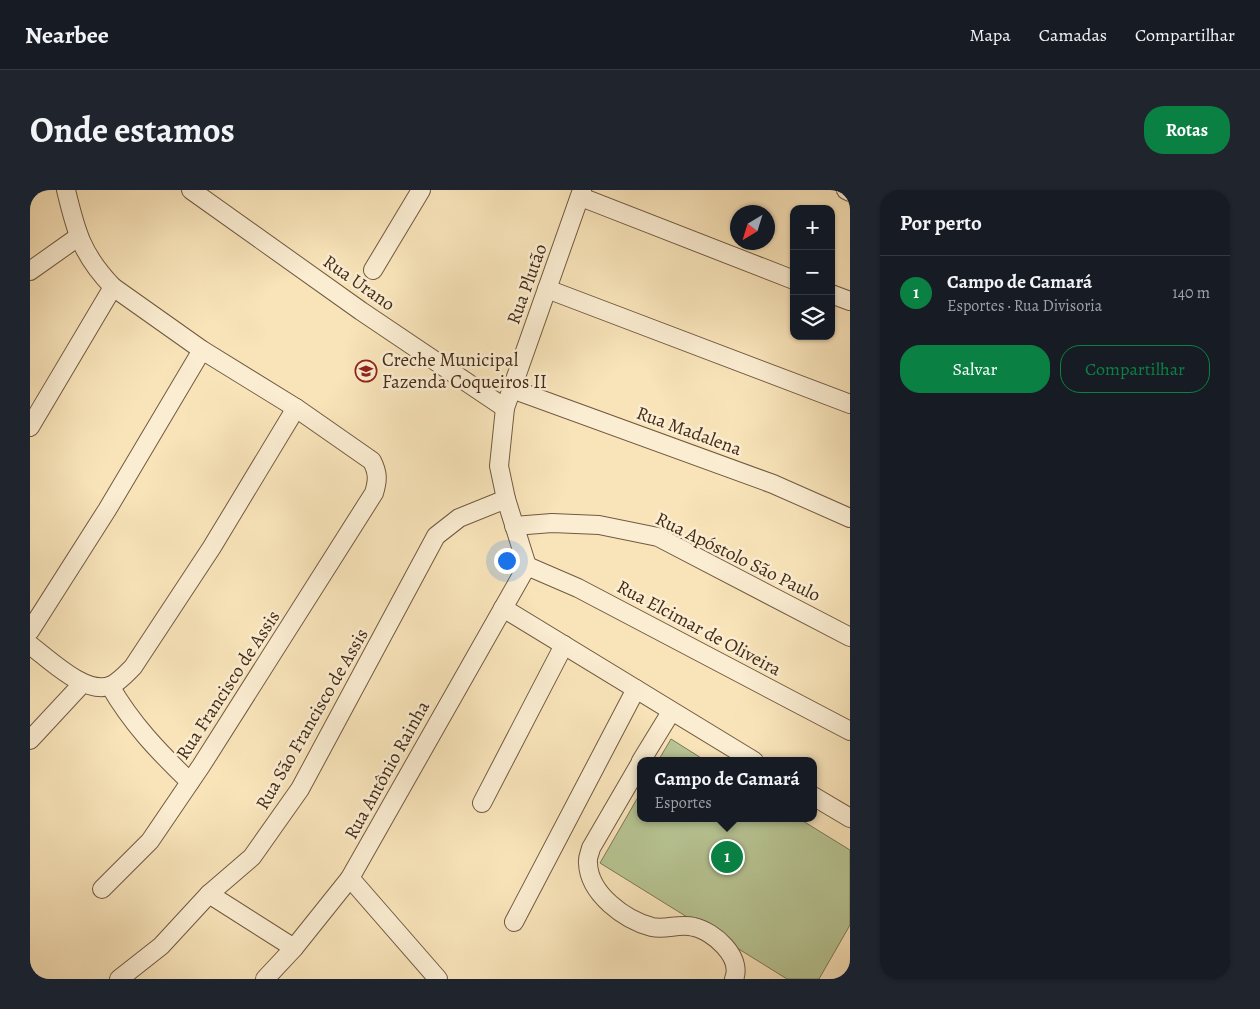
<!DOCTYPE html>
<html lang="pt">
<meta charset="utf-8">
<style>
body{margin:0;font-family:Alegreya,serif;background:#20242c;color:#f1f3f6}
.controls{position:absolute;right:15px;top:15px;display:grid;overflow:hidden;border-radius:10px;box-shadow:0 1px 4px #0004}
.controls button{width:45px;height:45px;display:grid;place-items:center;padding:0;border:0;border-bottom:1px solid #363941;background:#171b24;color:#f1f3f6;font:25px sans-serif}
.compass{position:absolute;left:700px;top:15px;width:45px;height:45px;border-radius:50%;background:#171b24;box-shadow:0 1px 4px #0004;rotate:218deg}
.you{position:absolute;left:476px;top:370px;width:18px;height:18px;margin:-12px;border:4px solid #fff;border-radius:50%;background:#1a73e8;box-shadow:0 0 0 8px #1a73e833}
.badge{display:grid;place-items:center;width:32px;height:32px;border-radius:50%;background:#0b8043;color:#fff;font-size:16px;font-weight:700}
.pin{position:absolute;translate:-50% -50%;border:2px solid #fff;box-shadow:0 1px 5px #0006}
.popup{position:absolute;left:607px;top:567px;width:180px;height:65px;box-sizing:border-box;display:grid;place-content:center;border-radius:10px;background:#171b24;filter:drop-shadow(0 1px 4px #0005);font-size:16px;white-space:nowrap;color:#9ea1a6}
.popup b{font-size:19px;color:#f1f3f6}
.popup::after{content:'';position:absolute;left:50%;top:100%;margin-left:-10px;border:10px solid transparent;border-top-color:#171b24}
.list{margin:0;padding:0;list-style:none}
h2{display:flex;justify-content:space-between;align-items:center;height:65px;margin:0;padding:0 20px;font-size:21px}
h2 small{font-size:16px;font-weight:400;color:#9ea1a6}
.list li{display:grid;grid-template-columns:32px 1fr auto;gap:15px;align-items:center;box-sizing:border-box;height:75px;padding:0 20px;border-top:1px solid #363941}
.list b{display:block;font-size:19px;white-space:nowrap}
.list p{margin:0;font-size:16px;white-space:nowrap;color:#9ea1a6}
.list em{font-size:16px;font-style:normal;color:#9ea1a6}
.actions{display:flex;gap:10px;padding:15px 20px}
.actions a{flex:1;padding:11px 0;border:1px solid #0b8043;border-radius:20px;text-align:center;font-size:18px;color:#0b8043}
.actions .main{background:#0b8043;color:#fff}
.icon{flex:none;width:28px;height:28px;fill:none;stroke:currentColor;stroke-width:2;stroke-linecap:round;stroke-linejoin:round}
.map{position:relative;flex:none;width:820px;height:789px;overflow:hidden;border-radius:20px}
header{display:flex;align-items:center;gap:30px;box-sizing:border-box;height:70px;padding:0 25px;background:#171b24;border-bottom:1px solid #363941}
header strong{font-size:24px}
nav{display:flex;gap:28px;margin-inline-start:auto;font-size:18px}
.intro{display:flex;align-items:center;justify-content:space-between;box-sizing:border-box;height:120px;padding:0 30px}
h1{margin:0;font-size:35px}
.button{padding:12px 22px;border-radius:20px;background:#0b8043;color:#fff;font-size:18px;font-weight:700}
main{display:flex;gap:30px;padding:0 30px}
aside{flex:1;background:#171b24;border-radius:20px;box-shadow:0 1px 4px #0004}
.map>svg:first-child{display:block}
</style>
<header>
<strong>Nearbee</strong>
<nav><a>Mapa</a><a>Camadas</a><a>Compartilhar</a></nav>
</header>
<div class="intro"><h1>Onde estamos</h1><a class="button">Rotas</a></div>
<main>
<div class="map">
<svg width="820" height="789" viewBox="0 0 820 789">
<rect width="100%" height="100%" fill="#f9e4ba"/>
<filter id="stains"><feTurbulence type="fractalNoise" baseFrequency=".004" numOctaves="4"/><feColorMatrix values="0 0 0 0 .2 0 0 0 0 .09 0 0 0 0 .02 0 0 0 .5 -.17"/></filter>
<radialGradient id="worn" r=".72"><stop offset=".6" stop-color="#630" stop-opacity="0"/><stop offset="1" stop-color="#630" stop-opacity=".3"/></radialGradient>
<g fill="#b8c594" stroke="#7e7856">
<path d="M641,549L676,571H628Z"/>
<path d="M611,602V628H768L820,660V735L789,789H757L570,673Z"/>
</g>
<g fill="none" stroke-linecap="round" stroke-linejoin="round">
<g stroke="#715a40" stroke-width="20">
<g id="minor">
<path d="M161,0L331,121L475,218"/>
<path d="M816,0L820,2"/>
<path d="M551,7L764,90"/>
<path d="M343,80L391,0"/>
<path d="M0,81L48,47"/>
<path d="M517,99L820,214"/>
<path d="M801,104L820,111"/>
<path d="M482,199L743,294L820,328"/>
<path d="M0,237L83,97C52,65 46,42 36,0"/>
<path d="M484,336L522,333L569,335L628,347L820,447"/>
<path d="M497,376L476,309L469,276L475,218L552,0"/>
<path d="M497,376L548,398L820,541"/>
<path d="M473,418L724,571"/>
<path d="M0,441L77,320L172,160"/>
<path d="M0,455C19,469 57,507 82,495C90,491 97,483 103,477L182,357L266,218"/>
<path d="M80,496C102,534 128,561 160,592"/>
<path d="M0,550L52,494"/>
<path d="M611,571L641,522"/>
<path d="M611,572L561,658C560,663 557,668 558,673C559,704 595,730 622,737C636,740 650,733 664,737C683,741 713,767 704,789"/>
<path d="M783,606L820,628"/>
<path d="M452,613L534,455"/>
<path d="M320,688L408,789"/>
<path d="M72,699L120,651L171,576L344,303C348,290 348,283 342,271L266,218L172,160L83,97"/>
<path d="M179,704L264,758"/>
<path d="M484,732L606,499"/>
<path d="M89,789L131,756L179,704L222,667L270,599L406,346L429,328L476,309"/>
<path d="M235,789L264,758L320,688L497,376"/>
</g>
</g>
<use href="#minor" stroke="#fbedd2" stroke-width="18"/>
</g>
<defs>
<g id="school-ring" transform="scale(1.125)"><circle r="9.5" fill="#fbedd2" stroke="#8f2418" stroke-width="1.5"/><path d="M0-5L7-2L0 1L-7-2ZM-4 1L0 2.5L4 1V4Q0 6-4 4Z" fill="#8f2418"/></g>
</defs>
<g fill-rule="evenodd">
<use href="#school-ring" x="336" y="181"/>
</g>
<g text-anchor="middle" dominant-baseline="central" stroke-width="5" stroke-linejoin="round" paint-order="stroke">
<g font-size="19" fill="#442c18" stroke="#fbedd2">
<text transform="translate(329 93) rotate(35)">Rua Urano</text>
<text transform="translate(497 94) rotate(-70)">Rua Plutão</text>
<text transform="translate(659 241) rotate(20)">Rua Madalena</text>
<text transform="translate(708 367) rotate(26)">Rua Apóstolo São Paulo</text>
<text transform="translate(669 438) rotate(28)">Rua Elcimar de Oliveira</text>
<text transform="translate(198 495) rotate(-57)">Rua Francisco de Assis</text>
<text transform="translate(282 529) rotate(-60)">Rua São Francisco de Assis</text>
<text transform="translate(357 580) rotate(-61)">Rua Antônio Rainha</text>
</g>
<g font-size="19" fill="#442c18" stroke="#fbedd2" text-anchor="start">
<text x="352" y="170">Creche Municipal<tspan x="352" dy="22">Fazenda Coqueiros II</tspan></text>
</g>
</g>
<rect width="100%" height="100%" filter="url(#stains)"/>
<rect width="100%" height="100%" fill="url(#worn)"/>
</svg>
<div class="controls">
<button>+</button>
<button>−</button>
<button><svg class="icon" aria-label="layers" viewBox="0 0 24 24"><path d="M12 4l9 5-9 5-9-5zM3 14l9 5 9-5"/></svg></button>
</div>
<svg class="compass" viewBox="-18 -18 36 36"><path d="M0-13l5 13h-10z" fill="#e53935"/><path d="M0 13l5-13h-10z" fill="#9ea1a6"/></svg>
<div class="you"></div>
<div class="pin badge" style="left:697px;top:667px">1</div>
<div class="popup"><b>Campo de Camará</b>Esportes</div>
</div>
<aside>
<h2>Por perto<small></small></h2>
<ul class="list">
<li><span class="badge">1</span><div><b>Campo de Camará</b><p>Esportes · Rua Divisoria</p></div><em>140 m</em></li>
</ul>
<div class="actions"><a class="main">Salvar</a><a>Compartilhar</a></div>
</aside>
</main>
